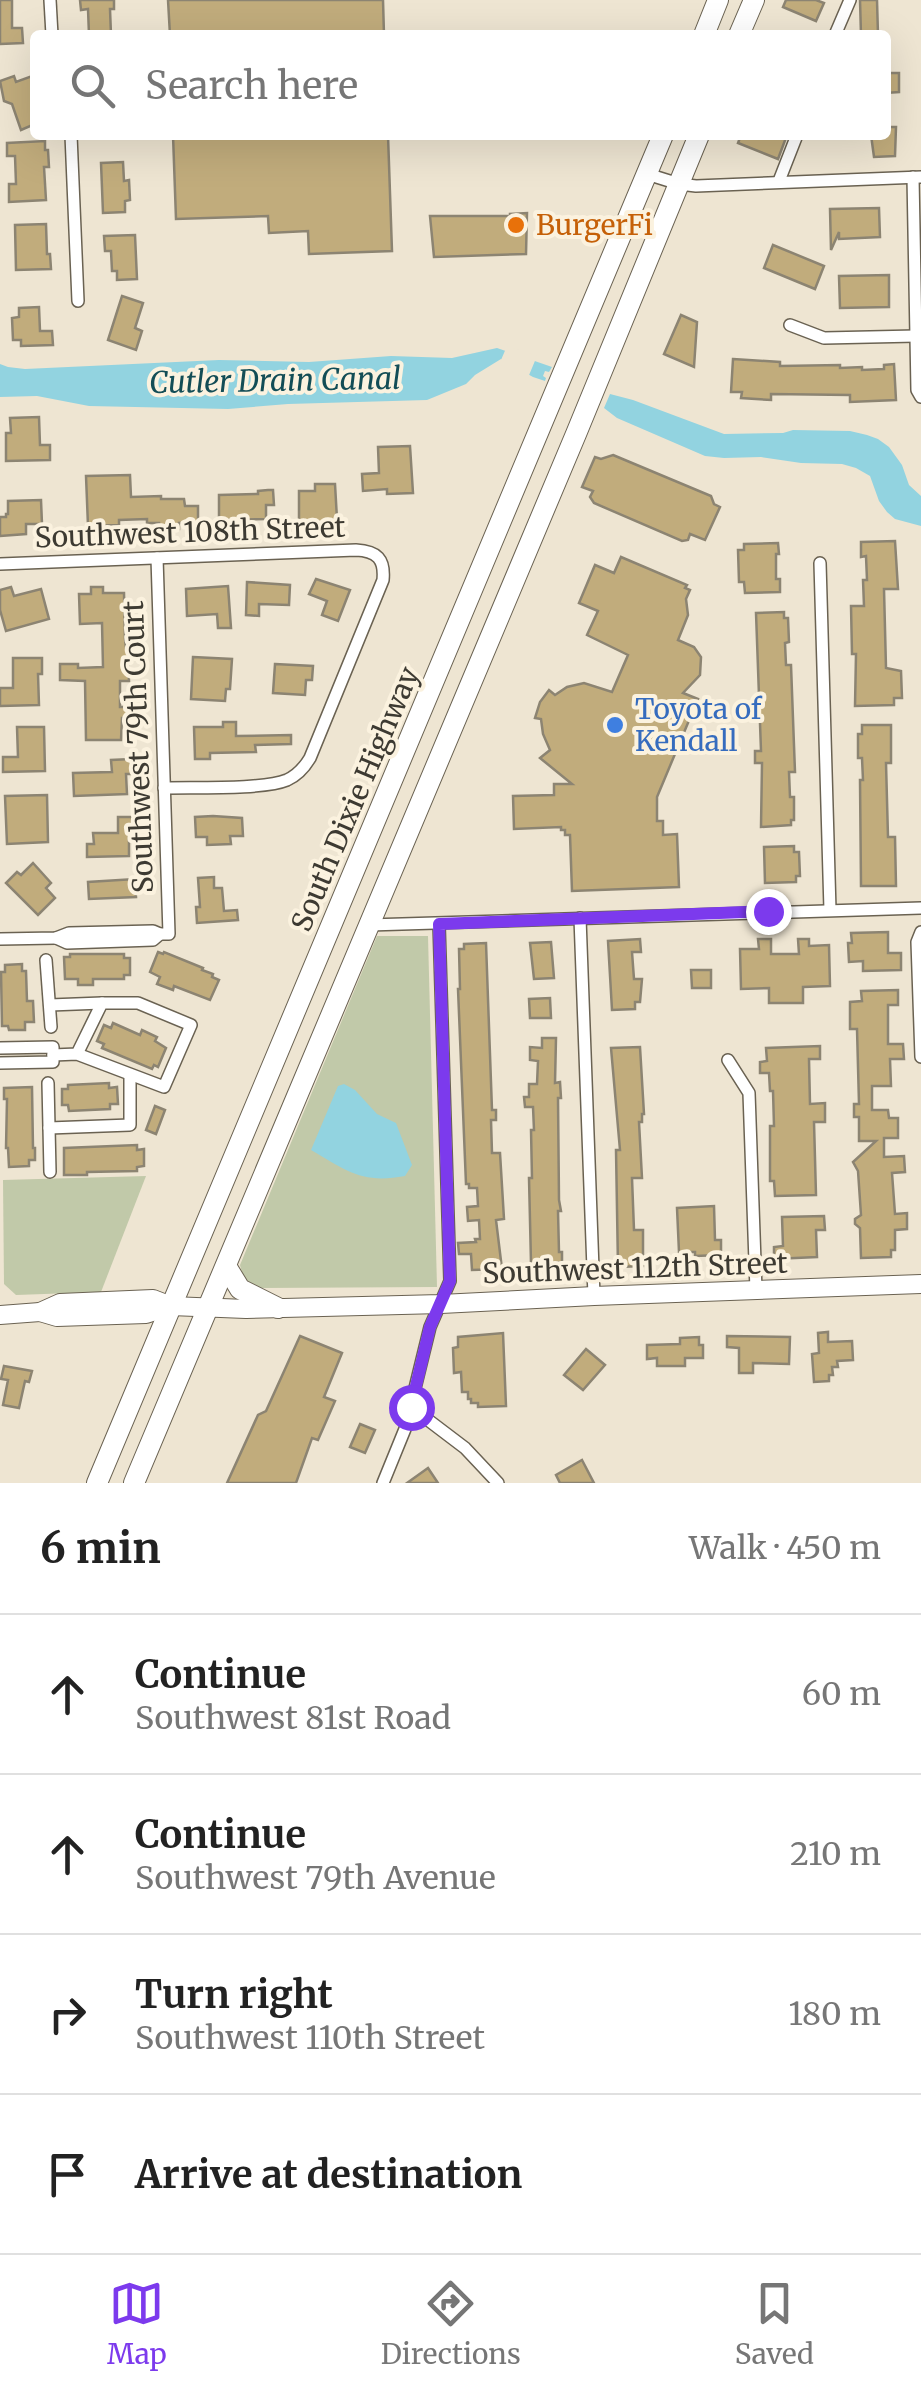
<!DOCTYPE html>
<meta charset="utf-8">
<style>
body{margin:0;font-family:Merriweather,serif;background:#f6f6f6;color:#222}
.stop{position:absolute;width:30px;height:30px;margin:-22px;border:8px solid #7c3aed;border-radius:50%;background:#fff}
.stop.end{background:#7c3aed;border-color:#fff;box-shadow:0 2px 10px #0008}
.list{margin:0;padding:0;list-style:none}
h2{display:flex;justify-content:space-between;align-items:center;height:130px;margin:0;padding:0 40px;font-size:42px}
h2 small{font-size:32px;font-weight:400;color:#767676}
.list li{display:grid;grid-template-columns:65px 1fr auto;gap:30px;align-items:center;box-sizing:border-box;height:160px;padding:0 40px;border-top:2px solid #e0e0e0}
.list b{display:block;font-size:38px;white-space:nowrap}
.list p{margin:0;font-size:32px;white-space:nowrap;color:#767676}
.list em{font-size:32px;font-style:normal;color:#767676}
.icon{flex:none;width:55px;height:55px;fill:none;stroke:currentColor;stroke-width:2;stroke-linecap:round;stroke-linejoin:round}
.map{position:relative;flex:none;width:921px;height:1483px;overflow:hidden}
.search{position:absolute;background:#fff;box-shadow:0 10px 40px #0002;left:30px;right:30px;top:30px;height:110px;display:flex;align-items:center;gap:25px;box-sizing:border-box;padding:0 35px;border-radius:10px;color:#767676;font-size:38px}
.sheet{height:770px;background:#fff}
nav{display:flex;justify-content:space-around;align-items:center;box-sizing:border-box;height:140px;border-top:2px solid #e0e0e0;background:#fff;font-size:28px;color:#767676}
nav a{display:grid;justify-items:center;gap:5px}
nav .on{color:#7c3aed}
.map>svg:first-child{display:block}
</style>
<div class="map">
<svg width="921" height="1483" viewBox="0 0 921 1483">
<rect width="100%" height="100%" fill="#eee5d2"/>
<g fill="#c1c9a9">
<path d="M377,936H428L437,1287L260,1288C248,1283 243,1279 240,1265Z"/>
<path d="M146,1176L101,1292L16,1295L4,1284L3,1180Z"/>
</g>
<g fill="#92d3e0">
<path d="M497,348L552,367L549,372L545,371L543,376L546,378L545,381L533,377L501,359L475,375L466,384L427,400L288,404L228,409L89,406L37,396L0,397V364L8,367L25,369L219,360L309,362L391,356L452,358Z"/>
<path d="M610,394L633,400L724,434L783,433L793,430L850,431L867,435L878,439L889,447L902,465L909,485L921,496V526L895,519L887,512L879,501L870,476L856,468L842,464L801,463L761,457L724,458L705,456L617,418L604,408Z"/>
<path d="M344,1084L355,1090L377,1114L396,1123L412,1165L405,1176C362,1184 347,1171 311,1150L338,1086Z"/>
</g>
<path fill="#eee5d2" d="M507,346L537,356L527,380L501,365L498,367Z"/>
<g fill="#c1ac7c" stroke="#8c8472" stroke-width="2.5">
<path d="M0,0H12V28H22L23,43L0,44Z"/>
<path d="M80,0H114V9H110L111,35H89L88,9L81,10Z"/>
<path d="M168,0H383L384,35H170Z"/>
<path d="M786,0H816L824,3L816,21L783,7Z"/>
<path d="M860,0H877L878,35H861Z"/>
<path d="M886,73H899V92L886,93Z"/>
<path d="M35,75V124L21,130L12,104L4,101L0,81L14,76L16,82Z"/>
<path d="M886,127H896L895,156L874,157L871,135H886Z"/>
<path d="M173,135H388L392,251L309,254L308,231L269,233L268,216L176,219Z"/>
<path d="M741,135H787L778,159L738,143Z"/>
<path d="M45,141V150H48L49,167H44L46,200L9,202V184H16L15,156H7V143Z"/>
<path d="M123,162L124,181L129,180L130,200L125,201V212L103,213L101,163Z"/>
<path d="M879,208L880,237L839,239V232L831,250L830,209Z"/>
<path d="M527,213L526,254L434,257L430,216H510V214Z"/>
<path d="M46,224L47,254H50L51,269L16,270L15,225Z"/>
<path d="M135,235L137,279L117,280V271H112L111,251H105L104,236Z"/>
<path d="M773,245L824,266L815,289L764,268Z"/>
<path d="M889,275V307L840,308L839,276Z"/>
<path d="M122,296L143,303L135,328L142,331L136,350L108,340Z"/>
<path d="M39,307L40,331H52L53,345L21,346V340H13L12,318L19,317V308Z"/>
<path d="M681,315L697,322L694,367L664,354Z"/>
<path d="M733,359L780,362V366L840,365V368L862,367V370L884,369V365L894,364L896,400L850,402V395L771,394V400L741,398L742,392H731Z"/>
<path d="M39,417L40,445H50V460L6,461V433H11L10,418Z"/>
<path d="M410,446L413,493L387,494V489L363,491L362,474L379,473L378,447Z"/>
<path d="M613,455L711,496L714,504L720,507L705,540L690,534L688,540L682,541L594,503L590,497L593,491L582,487L595,457L601,459Z"/>
<path d="M130,475L131,497L161,496V499H184L185,506H198V522L179,523V529H159V523H147V519L119,520V525L88,526L86,476Z"/>
<path d="M315,484H335L337,519L319,522V524H299V491H315Z"/>
<path d="M268,490H273L274,505H266V519L219,520V495L258,494V491Z"/>
<path d="M41,500L42,524H26V534L0,536V517H6V514H8V501Z"/>
<path d="M895,541L898,589H884L886,668L901,671L902,698H894V705L855,706L856,654H852L851,606H864L863,580H867L866,556L861,557V542Z"/>
<path d="M778,543L779,554H776V579H780V592L745,593L744,582H739L738,550H744V544Z"/>
<path d="M621,557L687,585L685,588L690,590L686,599L688,615L678,640L694,647L701,657L700,675L683,693L698,699L657,797V821H663V835L677,834L679,887L572,891L570,835H565V830H561V827L514,829L513,796L554,795V784H572L540,758L550,750L543,734L541,719L535,718L540,702L549,690L555,695L567,687L584,683L612,692L628,655L587,635L598,611L579,603L595,565L614,573Z"/>
<path d="M316,579L350,590L338,621L322,615L327,601L309,594Z"/>
<path d="M247,582L290,585L289,605L259,604V616L246,615Z"/>
<path d="M228,586L231,628H218L217,614L187,616L186,589Z"/>
<path d="M11,587L14,596L41,589L49,619L6,631L0,610V590Z"/>
<path d="M91,587H103V593H124L125,639L126,648H132V660H128L129,681H120V707H127L128,718H122L121,740H86L85,681L60,680V664H78V668L103,667L102,623L80,624L79,594H91Z"/>
<path d="M784,612V618H788L789,642L785,643L786,665H791L795,772H789L790,797H794V820H791V825L761,827L762,763H755V751H761L756,613Z"/>
<path d="M193,657L232,659L230,689H226L225,701L191,699Z"/>
<path d="M13,658H42V674H38L39,705L0,706V688H13Z"/>
<path d="M275,664L313,666L312,680H306L305,695L273,693Z"/>
<path d="M223,722H236V736L291,735V744L255,745L256,752L210,753V759H195L194,727H223Z"/>
<path d="M862,725H891V763H886L888,837H895L896,886H861L860,780H863L862,758H858V734H862Z"/>
<path d="M17,727H44L45,771L3,772V757H18Z"/>
<path d="M131,759V774H126L127,794L74,796L73,773L112,772L111,760Z"/>
<path d="M47,795L48,842L7,844L5,796Z"/>
<path d="M213,816L242,818L243,836H230L231,844L207,845V837H196L195,817Z"/>
<path d="M118,817H132V831H129V856L87,857V844H94L93,833H118Z"/>
<path d="M794,846V852H799L800,876H796V882L765,883L764,847Z"/>
<path d="M33,863L51,883L46,888L55,898L38,915L6,883L17,872L21,875Z"/>
<path d="M214,877V888H222L224,911L237,910L238,920L197,923L196,907H200L198,878Z"/>
<path d="M135,879L136,897L89,899L88,882Z"/>
<path d="M888,932V953H901V970L863,971V961L849,962L848,943H852L851,933Z"/>
<path d="M640,939L641,952H632L634,979H642L640,1002H635V1009L612,1010L608,941Z"/>
<path d="M758,939H771V954H799L798,939H809V946L829,945L830,986L803,987V1003H769V988L741,989L740,949H759Z"/>
<path d="M551,942L554,978L534,979L530,943Z"/>
<path d="M486,943L492,1110H496V1120H491L492,1153H500L504,1219L496,1220L502,1269L472,1270L471,1254H459L458,1243L476,1242L475,1239H480L479,1220L468,1221L467,1207L478,1206L477,1188H469V1184H466L458,989H460L459,949H464V944Z"/>
<path d="M158,952L163,954L164,952L203,968L202,970L213,974L212,977L219,980L210,1000L174,986L173,990L157,984L160,977L150,972Z"/>
<path d="M70,954H124V958H130V975H124V979H93V985H78V979H65L64,957H70Z"/>
<path d="M22,964V971H26L27,1001H33L34,1022H25V1030H9L8,1026H2L1,972H5V965Z"/>
<path d="M691,970H711V988H692Z"/>
<path d="M898,990V1005H888V1044H903L904,1059H890L891,1086H872V1110H888L889,1118H898V1138H884V1157L904,1156L905,1172L892,1173L895,1214L907,1213V1229L895,1230V1250H891V1257L861,1258L860,1228L855,1224V1219L861,1215L858,1171L853,1162L876,1141H859V1117H854V1104H859L857,1029H850V1002L862,1001L861,991Z"/>
<path d="M550,998L551,1018H530L529,999Z"/>
<path d="M113,1023L140,1035L142,1030L157,1037L155,1041L166,1048L158,1067L154,1065L152,1069L102,1048L104,1044L97,1041L104,1025L111,1028Z"/>
<path d="M542,1038H556L555,1083L560,1082L561,1098H558L559,1200L561,1211H558L559,1252H562V1262L531,1263L529,1178H532L531,1130H534L533,1107H525L524,1097H529V1084H537L538,1061L530,1060V1047L542,1048Z"/>
<path d="M820,1046V1059H809L810,1104L825,1103V1122H814L816,1195L775,1196L774,1181H770V1126H774L773,1091H770L769,1073H760V1062L767,1061L766,1048Z"/>
<path d="M640,1047L644,1114H642V1122H639L642,1178H632L634,1230H643V1266L618,1267L616,1150H620L611,1048Z"/>
<path d="M109,1083V1088L117,1087L118,1104H110V1109L69,1111L68,1105H62V1089H68V1085Z"/>
<path d="M32,1087L33,1148H35V1160H29V1166L9,1167L8,1148H6L7,1099H4V1088Z"/>
<path d="M155,1106L165,1110L156,1134L146,1130Z"/>
<path d="M137,1145V1150L144,1149V1166L137,1167V1171L87,1172V1175H64V1148Z"/>
<path d="M714,1206L715,1240H721V1255L695,1256V1252H679L677,1208Z"/>
<path d="M824,1216L825,1230H816L817,1257L774,1259V1247L783,1246L782,1217Z"/>
<path d="M828,1332V1342L852,1341L853,1360L837,1361L838,1367H832L833,1375H829V1381L814,1382L812,1354L819,1353L818,1333Z"/>
<path d="M503,1333L506,1406L478,1407V1403H471V1399H468V1392H462L461,1372L454,1373L453,1348L458,1347V1337Z"/>
<path d="M300,1336L342,1353L324,1397L335,1401L318,1440L312,1438L296,1483H227L258,1415L266,1411Z"/>
<path d="M727,1336L790,1337L789,1364L753,1363V1373H739V1348L727,1347Z"/>
<path d="M699,1337V1345H703V1358H685V1366H657V1358L647,1359V1345L680,1344V1338Z"/>
<path d="M586,1349L605,1365L583,1390L564,1375Z"/>
<path d="M4,1366L32,1371L29,1382L25,1381L19,1408L3,1405L8,1380L1,1379Z"/>
<path d="M360,1424L375,1430L365,1453L350,1447Z"/>
<path d="M582,1460L594,1483H560L556,1475Z"/>
<path d="M428,1468L438,1483H407Z"/>
</g>
<g fill="none" stroke-linecap="round" stroke-linejoin="round">
<g stroke="#6a6252" stroke-width="14">
<g id="minor">
<path d="M50,0L52,35"/>
<path d="M835,35L850,0"/>
<path d="M71,135L78,301"/>
<path d="M647,174L679,184L696,186L921,177"/>
<path d="M913,177L917,390L921,397"/>
<path d="M779,181L797,135"/>
<path d="M790,325L824,338L916,336"/>
<path d="M820,563L830,910"/>
<path d="M0,564L356,550C377,551 385,559 383,580L310,758C304,768 298,775 287,780C263,790 193,787 164,788"/>
<path d="M580,918L594,1296"/>
<path d="M369,925L921,908"/>
<path d="M921,932L917,942L921,1057"/>
<path d="M56,938L67,943L153,940L160,934"/>
<path d="M0,939L56,938L69,933L153,931L160,934H169L157,558"/>
<path d="M46,960L51,1027"/>
<path d="M50,1005L102,1003"/>
<path d="M0,1048L53,1047V1062L0,1063"/>
<path d="M53,1055L77,1054L164,1087L191,1025L138,1003H102L77,1054"/>
<path d="M728,1060L749,1093L756,1290"/>
<path d="M48,1083L50,1172"/>
<path d="M49,1128L130,1125V1075"/>
<path d="M411,1407L465,1448L498,1483"/>
<path d="M383,1483L405,1429L430,1327L450,1281L439,924"/>
</g>
</g>
<g stroke="#6a6252" stroke-width="20">
<g id="secondary">
<path d="M40,1312L57,1317L146,1314L171,1306"/>
<path d="M0,1315L40,1312L60,1303L153,1299L171,1306L246,1309L441,1304L594,1296L921,1284"/>
</g>
</g>
<g stroke="#6a6252" stroke-width="22">
<g id="trunk">
<path d="M704,35L718,0"/>
<path d="M739,35L754,0"/>
<path d="M226,1266L240,1289L278,1308"/>
<path d="M97,1483L663,135"/>
<path d="M134,1483L576,434L699,135"/>
</g>
</g>
<use href="#minor" stroke="#fff" stroke-width="11"/>
<use href="#secondary" stroke="#fff" stroke-width="18"/>
<use href="#trunk" stroke="#fff" stroke-width="20"/>
</g>
<g fill="none" stroke-linecap="round" stroke-linejoin="round">
<path stroke="#7c3aed" stroke-width="12" d="M411,1407L430,1327L450,1281L439,924L768,911"/>
</g>
<circle fill="#e8710a" stroke="#fbf2df" stroke-width="4" cx="516" cy="225" r="10"/>
<circle fill="#3f7fe0" stroke="#fbf2df" stroke-width="4" cx="615" cy="725" r="10"/>
<g text-anchor="middle" dominant-baseline="central" stroke-width="8" stroke-linejoin="round" paint-order="stroke">
<g font-size="28" fill="#c56008" stroke="#fbf2df" text-anchor="start">
<text x="536" y="225">BurgerFi</text>
</g>
<g font-size="28" fill="#3d3a32" stroke="#fbf2df">
<text transform="translate(190 532) rotate(-2)">Southwest 108th Street</text>
<text transform="translate(138 747) rotate(-92)">Southwest 79th Court</text>
<text transform="translate(355 799) rotate(-67)">South Dixie Highway</text>
<text transform="translate(635 1268) rotate(-2)">Southwest 112th Street</text>
</g>
<g font-size="28" fill="#366cbe" stroke="#fbf2df" text-anchor="start">
<text x="635" y="709">Toyota of<tspan x="635" dy="32">Kendall</tspan></text>
</g>
<g font-size="30" font-style="italic" fill="#134d56" stroke="#fbf2df">
<text transform="translate(275 380) rotate(-1)">Cutler Drain Canal</text>
</g>
</g>
</svg>
<div class="stop" style="left:411px;top:1407px"></div>
<div class="stop end" style="left:768px;top:911px"></div>
<div class="search"><svg class="icon" aria-label="search" viewBox="0 0 24 24"><circle cx="10" cy="10" r="6"/><path d="M15 15l6 6"/></svg>Search here</div>
</div>
<section class="sheet">
<h2>6 min<small>Walk · 450 m</small></h2>
<ul class="list">
<li><svg class="icon" aria-label="ahead" viewBox="0 0 24 24"><path d="M12 20V5M6 11l6-6 6 6"/></svg><div><b>Continue</b><p>Southwest 81st Road</p></div><em>60 m</em></li>
<li><svg class="icon" aria-label="ahead" viewBox="0 0 24 24"><path d="M12 20V5M6 11l6-6 6 6"/></svg><div><b>Continue</b><p>Southwest 79th Avenue</p></div><em>210 m</em></li>
<li><svg class="icon" aria-label="right" viewBox="0 0 24 24"><path d="M7 20v-9h11M14 6l5 5-5 5"/></svg><div><b>Turn right</b><p>Southwest 110th Street</p></div><em>180 m</em></li>
<li><svg class="icon" aria-label="arrive" viewBox="0 0 24 24"><path d="M6 21V4h12l-3 4 3 4H6"/></svg><div><b>Arrive at destination</b></div></li>
</ul>
</section>
<nav>
<a class="on"><svg class="icon" aria-label="map" viewBox="0 0 24 24"><path d="M3 6l6-2 6 2 6-2v14l-6 2-6-2-6 2zM9 4v14M15 6v14"/></svg>Map</a>
<a><svg class="icon" aria-label="directions" viewBox="0 0 24 24"><path d="M12 3l9 9-9 9-9-9zM9 14v-3h6M13 9l2 2-2 2"/></svg>Directions</a>
<a><svg class="icon" aria-label="saved" viewBox="0 0 24 24"><path d="M7 4h10v16l-5-4-5 4z"/></svg>Saved</a>
</nav>
